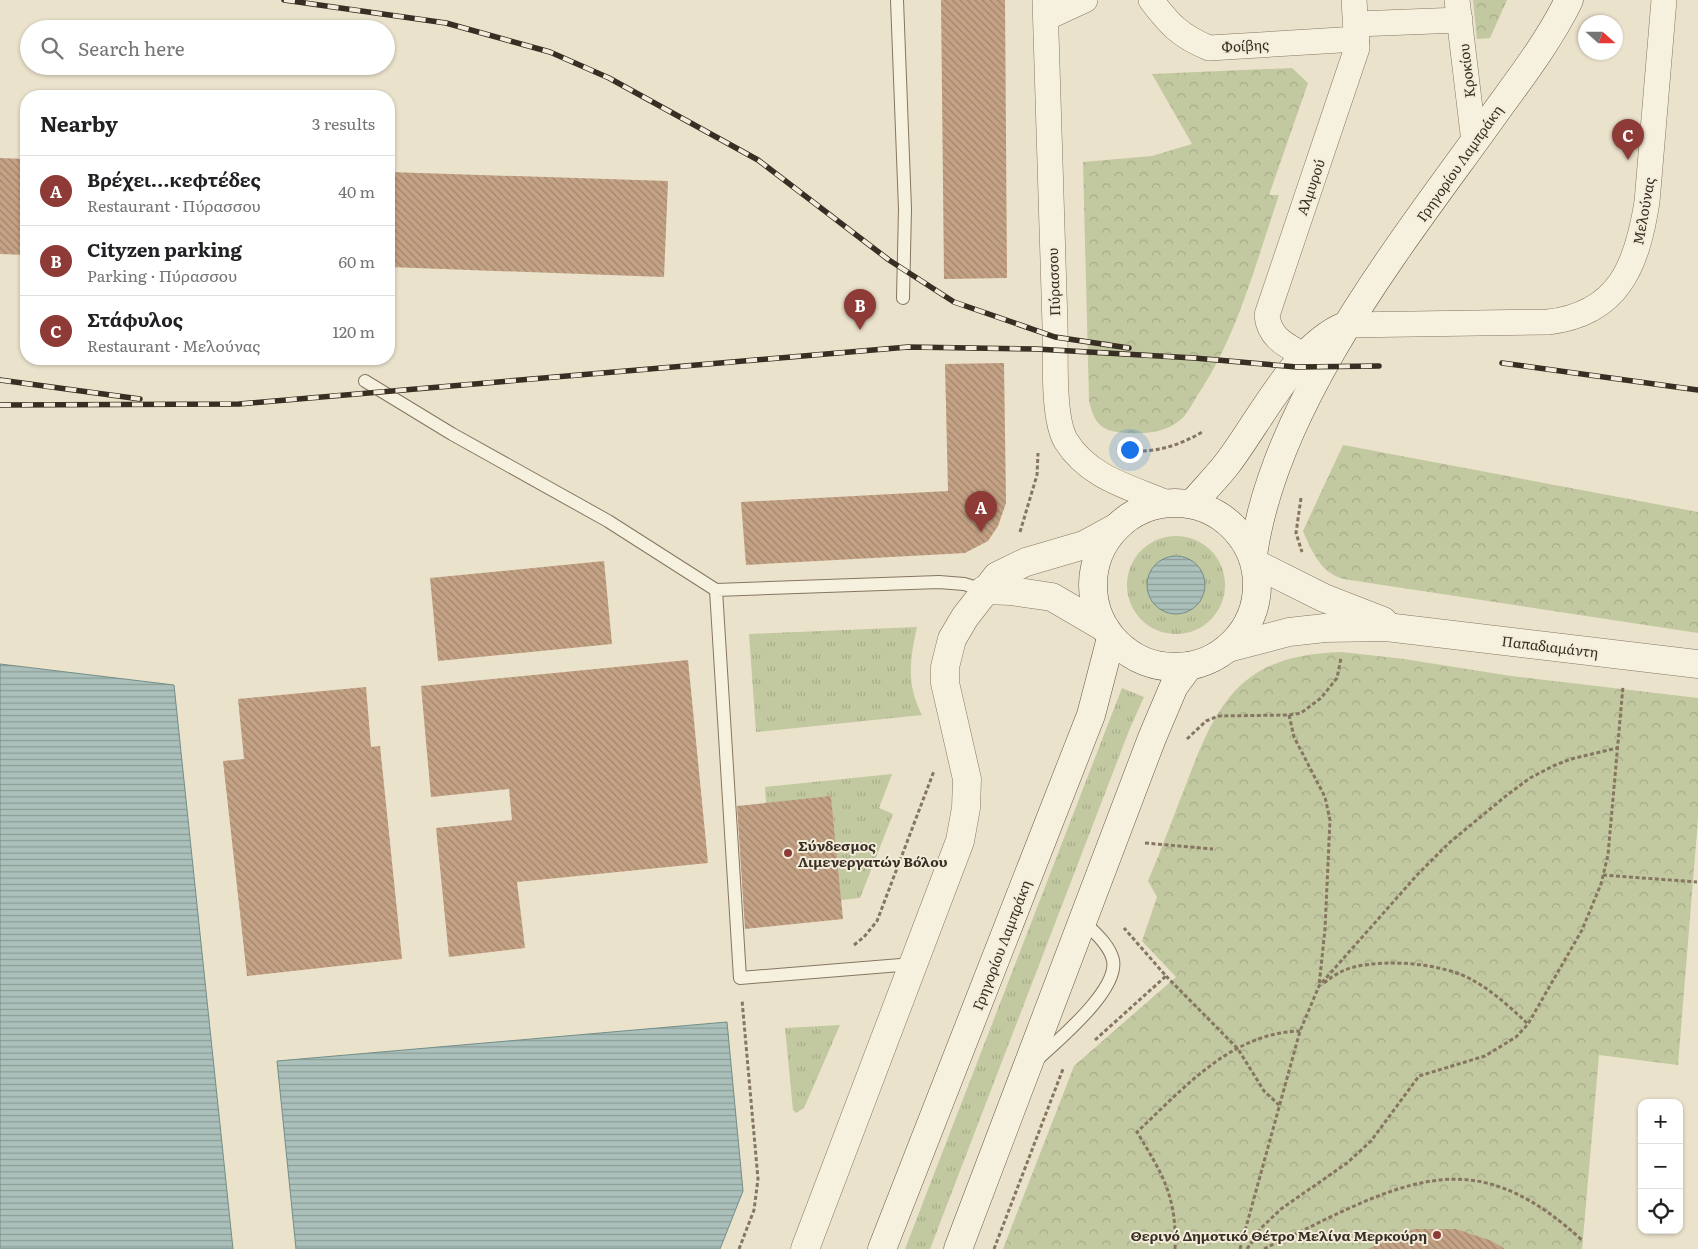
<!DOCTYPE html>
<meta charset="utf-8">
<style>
body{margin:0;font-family:Literata,serif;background:#f6f6f6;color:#202124}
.controls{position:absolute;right:15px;bottom:15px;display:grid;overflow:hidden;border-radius:10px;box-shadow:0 1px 4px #0004}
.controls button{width:45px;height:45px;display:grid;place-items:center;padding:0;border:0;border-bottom:1px solid #e0e0e0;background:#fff;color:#202124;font:25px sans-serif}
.compass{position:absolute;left:1578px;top:15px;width:45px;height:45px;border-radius:50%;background:#fff;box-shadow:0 1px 4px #0004;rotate:111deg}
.you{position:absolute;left:1129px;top:449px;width:18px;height:18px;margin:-12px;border:4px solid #fff;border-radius:50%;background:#1a73e8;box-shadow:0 0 0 8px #1a73e833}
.badge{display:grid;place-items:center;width:32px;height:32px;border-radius:50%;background:#8e3a37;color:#fff;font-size:16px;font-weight:700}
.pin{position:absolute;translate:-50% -41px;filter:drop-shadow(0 1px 2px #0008)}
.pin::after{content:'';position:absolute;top:26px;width:18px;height:15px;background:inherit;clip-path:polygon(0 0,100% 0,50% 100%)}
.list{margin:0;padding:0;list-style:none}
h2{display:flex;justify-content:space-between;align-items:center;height:65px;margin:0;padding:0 20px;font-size:21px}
h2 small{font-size:16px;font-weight:400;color:#757577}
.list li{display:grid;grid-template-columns:32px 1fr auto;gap:15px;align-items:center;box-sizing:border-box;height:70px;padding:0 20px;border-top:1px solid #e0e0e0}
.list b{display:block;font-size:19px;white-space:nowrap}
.list p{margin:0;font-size:16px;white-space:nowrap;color:#757577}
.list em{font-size:16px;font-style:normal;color:#757577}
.icon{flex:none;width:28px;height:28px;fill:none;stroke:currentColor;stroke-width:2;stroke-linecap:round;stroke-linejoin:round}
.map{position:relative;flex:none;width:1698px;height:1249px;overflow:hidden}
.search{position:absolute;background:#fff;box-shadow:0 1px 4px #0004;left:20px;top:20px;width:375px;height:55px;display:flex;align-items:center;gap:12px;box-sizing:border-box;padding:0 18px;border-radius:28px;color:#757577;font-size:19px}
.panel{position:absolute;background:#fff;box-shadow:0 1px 4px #0004;left:20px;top:90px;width:375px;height:275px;border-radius:20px}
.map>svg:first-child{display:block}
</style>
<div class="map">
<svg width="1698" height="1249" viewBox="0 0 1698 1249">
<defs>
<pattern id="grass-tufts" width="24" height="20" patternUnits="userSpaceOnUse" patternTransform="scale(1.25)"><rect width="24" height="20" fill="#c2c8a0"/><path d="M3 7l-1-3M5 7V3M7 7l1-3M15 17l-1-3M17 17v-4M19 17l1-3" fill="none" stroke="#a7ac8a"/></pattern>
<pattern id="forest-crowns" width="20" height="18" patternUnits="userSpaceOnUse" patternTransform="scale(1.25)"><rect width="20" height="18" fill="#c2c8a0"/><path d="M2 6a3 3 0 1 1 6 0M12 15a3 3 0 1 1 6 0" fill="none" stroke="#a7ac8a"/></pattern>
<pattern id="water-rules" width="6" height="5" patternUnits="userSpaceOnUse" patternTransform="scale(1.25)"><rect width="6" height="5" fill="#abc0ba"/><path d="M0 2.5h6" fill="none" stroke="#8c9c97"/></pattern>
<pattern id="building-back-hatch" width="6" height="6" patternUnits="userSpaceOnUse" patternTransform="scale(1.25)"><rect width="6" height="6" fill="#c4a285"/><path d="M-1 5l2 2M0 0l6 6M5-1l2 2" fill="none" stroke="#a0846c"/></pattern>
</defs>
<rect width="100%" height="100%" fill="#eae2cb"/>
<g fill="url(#grass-tufts)">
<circle cx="1176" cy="585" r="49"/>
<path d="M917,627C910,659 906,685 922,715L756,732L749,634Z"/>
<path d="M1122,688L1144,697L1130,728L930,1249H905Z"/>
<path d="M892,774L879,808L893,814L860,898L841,900L831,797L766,803L765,787Z"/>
<path d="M840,1025L804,1108L796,1113L793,1110L785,1028Z"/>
</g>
<g fill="url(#forest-crowns)">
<path d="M1473,0H1507L1490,38L1477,39Z"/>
<path d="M1292,68L1308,83L1269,195H1279C1256,262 1238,334 1199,393C1193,402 1188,414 1179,421C1165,432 1146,434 1128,433C1103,432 1095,426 1089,401L1083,162L1152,156L1192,144L1152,74Z"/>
<path d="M1343,445L1698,512V633L1363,582C1354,580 1340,580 1332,574C1318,566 1309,545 1303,531Z"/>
<path d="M1341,652L1404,659L1511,676L1698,698V819L1678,1065L1599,1055L1582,1249H1003L1074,1066L1176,977L1142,941L1157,897L1148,881C1162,848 1174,815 1187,782C1218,699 1243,655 1341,652Z"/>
</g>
<g fill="url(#water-rules)" stroke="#728e88">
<circle cx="1176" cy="585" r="29"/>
<path d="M0,664L174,685L233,1249H0Z"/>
<path d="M727,1022L743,1191L720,1249H296L277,1061Z"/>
</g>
<g fill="url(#building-back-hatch)">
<path d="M941,0H1005L1007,278L944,279Z"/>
<path d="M0,158L26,159V255L0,254Z"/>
<path d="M389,172L668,181L664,277L389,267Z"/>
<path d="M1004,363L1006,503L998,526L988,541L965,553L746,565L741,502L948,491L945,364Z"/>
<path d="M604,561L612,644L438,661L430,578Z"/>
<path d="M688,660L708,863L517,882L525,948L449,957L436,828L512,820L509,789L431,797L421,686Z"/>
<path d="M366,687L371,747L380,746L402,959L247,976L223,761L244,759L238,699Z"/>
<path d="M831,796L843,919L745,929L737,806Z"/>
<path d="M1414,1229H1456L1492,1241L1505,1249H1368Z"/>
</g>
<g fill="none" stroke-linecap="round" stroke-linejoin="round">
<g stroke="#867661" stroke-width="14">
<g id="service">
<path d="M897,0L905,209L903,298"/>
<path d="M365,381L452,434L608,521L716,590"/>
<path d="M913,964L740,978L716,590L939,582L964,584L984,590"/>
<path d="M1038,1059C1058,1040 1119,990 1113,960C1109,944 1094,932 1083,921"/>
</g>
</g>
<g stroke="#867661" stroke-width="26">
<g id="minor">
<path d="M1045,0C1049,108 1051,217 1055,325C1056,354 1052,418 1066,441C1089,478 1130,487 1167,503"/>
<path d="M1151,0C1169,24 1180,36 1209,48L1357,39"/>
<path d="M1457,0L1474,142"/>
<path d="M1046,18L1085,0"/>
<path d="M1356,24L1460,20"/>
<path d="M1348,325L1548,322C1619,314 1637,265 1647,202L1664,0"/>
<path d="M1305,356C1286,345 1269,338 1267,315L1357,48L1354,0"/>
</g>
</g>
<g stroke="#867661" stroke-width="29">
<g id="tertiary">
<path d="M1256,564L1324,598L1383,621"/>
<path d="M984,590L1011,591L1052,597L1105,628"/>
<path d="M1228,648L1289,632L1325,628L1386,627L1698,664"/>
<path d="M805,1249L960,841L966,808L967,779L945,683V667L952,639L965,617L997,576L1026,562L1084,545L1117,527"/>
</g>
</g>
<g stroke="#685744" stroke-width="29">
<g id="secondary">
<circle cx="1175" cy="585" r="82"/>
<path d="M1192,504C1203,491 1216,478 1227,464C1258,424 1296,345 1345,326"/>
<path d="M1253,555C1275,401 1401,244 1490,120C1518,81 1548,43 1569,0"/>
<path d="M882,1249L1091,715L1111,638"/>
<path d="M958,1249L1152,738L1174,686L1189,666"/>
</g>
</g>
<g stroke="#867661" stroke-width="3" stroke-dasharray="4 2.5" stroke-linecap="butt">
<path d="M1117,448C1148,456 1177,447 1204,431"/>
<path d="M1301,498L1296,533L1302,552"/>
<path d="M1020,532L1037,475L1038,453"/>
<path d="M1289,715L1294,737L1325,797L1330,820L1325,929L1319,986"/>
<path d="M1187,739L1206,721L1218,716L1289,715L1301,713L1321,698L1337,678L1341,658"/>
<path d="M1145,843L1213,849"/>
<path d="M1603,875L1697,882"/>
<path d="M854,945L864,937L877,921L934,771"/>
<path d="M1166,976L1238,1049L1264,1091L1279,1105"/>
<path d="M1324,983C1333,976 1342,970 1354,967C1388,959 1444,963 1474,981C1494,992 1512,1009 1528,1024"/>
<path d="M1095,1040L1166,976L1124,928"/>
<path d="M739,1249L754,1210L758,1179L742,1000"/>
<path d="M994,1249L1063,1069"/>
<path d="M1175,1249C1177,1197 1163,1175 1137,1132C1184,1088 1231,1033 1300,1031"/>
<path d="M1240,1249L1300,1031L1319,986L1417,875L1449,843L1507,795L1530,778L1553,766L1571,759L1617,748"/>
<path d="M1247,1249L1261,1228L1281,1209L1347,1163L1371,1141L1419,1076L1485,1056L1516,1037L1528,1024L1582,930L1601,884L1608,855L1623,686"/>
<path d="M1264,1249C1283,1239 1303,1231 1322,1221C1429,1169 1489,1155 1583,1241"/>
</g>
<use href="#service" stroke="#f6f0de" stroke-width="12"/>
<use href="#minor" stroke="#f6f0de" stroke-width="25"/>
<use href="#tertiary" stroke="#f6f0de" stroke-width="28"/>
<use href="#secondary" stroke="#f6f0de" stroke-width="28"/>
<g stroke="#382e23" stroke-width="5.5">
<g id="rail">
<path d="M284,0L446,23L550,52L609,78L758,160L889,260L954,302L1055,337L1129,348"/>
<path d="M1502,363L1698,390"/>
<path d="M0,380L140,399"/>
<path d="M0,405L239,404L908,347L1036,349L1194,358L1297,367L1379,366"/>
</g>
</g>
<use href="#rail" stroke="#f3ecda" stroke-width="4" stroke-dasharray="11" stroke-linecap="butt"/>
</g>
<g fill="#8e3a37" stroke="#f3ecda" stroke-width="2">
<circle cx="788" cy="853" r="5"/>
<circle cx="1437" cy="1235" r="5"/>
</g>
<g text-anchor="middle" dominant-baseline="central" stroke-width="4" stroke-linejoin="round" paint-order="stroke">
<g font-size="14" fill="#382e23" stroke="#f3ecda">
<text transform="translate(1245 45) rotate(-3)">Φοίβης</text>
<text transform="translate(1466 71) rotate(-97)">Κροκίου</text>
<text transform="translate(1459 163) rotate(-55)">Γρηγορίου Λαμπράκη</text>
<text transform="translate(1310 187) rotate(-71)">Αλμυρού</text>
<text transform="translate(1643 211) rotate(-80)">Μελούνας</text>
<text transform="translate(1053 282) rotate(-92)">Πύρασσου</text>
<text transform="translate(1550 646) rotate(7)">Παπαδιαμάντη</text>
<text transform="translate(1001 945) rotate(-69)">Γρηγορίου Λαμπράκη</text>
</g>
<g font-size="14" font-weight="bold" fill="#382e23" stroke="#f3ecda" text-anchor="start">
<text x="798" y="845">Σύνδεσμος<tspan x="798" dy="16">Λιμενεργατών Βόλου</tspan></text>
<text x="1427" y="1235" text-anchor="end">Θερινό Δημοτικό Θέτρο Μελίνα Μερκούρη</text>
</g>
</g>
</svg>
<div class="controls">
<button>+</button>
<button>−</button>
<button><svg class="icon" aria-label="locate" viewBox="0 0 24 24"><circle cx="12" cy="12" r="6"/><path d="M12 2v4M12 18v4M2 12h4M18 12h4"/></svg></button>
</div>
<svg class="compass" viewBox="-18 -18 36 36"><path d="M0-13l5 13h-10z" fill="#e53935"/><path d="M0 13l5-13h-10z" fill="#757577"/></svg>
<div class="you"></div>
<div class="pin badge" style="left:981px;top:532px">A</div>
<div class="pin badge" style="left:860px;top:330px">B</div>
<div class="pin badge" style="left:1628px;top:160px">C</div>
<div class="search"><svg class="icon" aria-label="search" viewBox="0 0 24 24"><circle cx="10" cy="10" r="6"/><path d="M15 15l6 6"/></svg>Search here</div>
<section class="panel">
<h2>Nearby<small>3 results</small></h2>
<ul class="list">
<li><span class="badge">A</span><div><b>Βρέχει...κεφτέδες</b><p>Restaurant · Πύρασσου</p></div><em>40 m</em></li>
<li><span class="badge">B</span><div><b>Cityzen parking</b><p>Parking · Πύρασσου</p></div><em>60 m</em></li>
<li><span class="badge">C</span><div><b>Στάφυλος</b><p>Restaurant · Μελούνας</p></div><em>120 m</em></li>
</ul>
</section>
</div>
